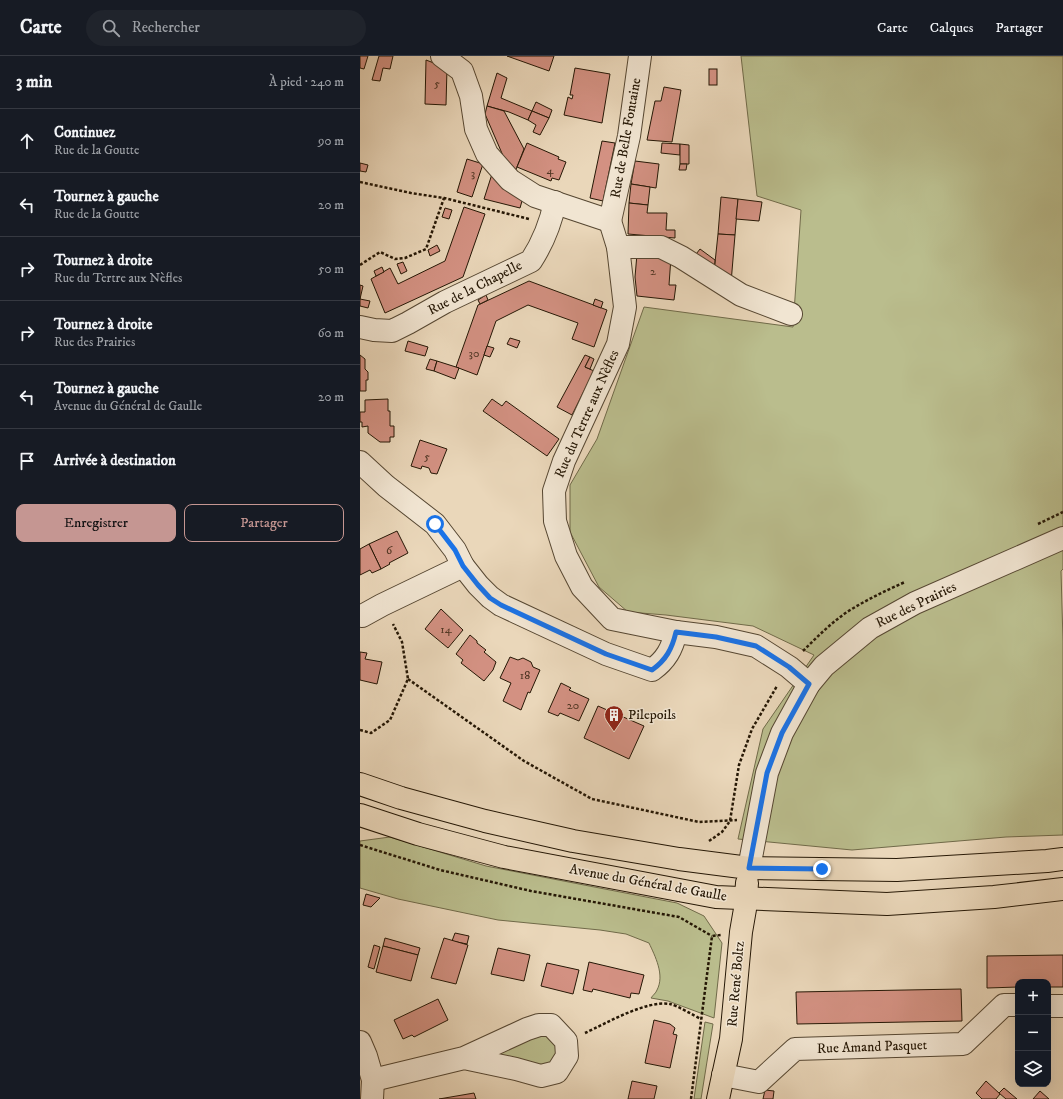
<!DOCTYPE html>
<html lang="fr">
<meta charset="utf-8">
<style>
body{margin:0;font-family:"IM FELL DW Pica",serif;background:#20242c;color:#f1f3f6}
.controls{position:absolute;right:12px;bottom:12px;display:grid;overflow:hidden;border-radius:8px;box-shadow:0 4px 16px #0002}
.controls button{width:36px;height:36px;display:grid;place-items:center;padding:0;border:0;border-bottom:1px solid #363941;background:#171b24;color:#f1f3f6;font:20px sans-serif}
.stop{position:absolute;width:12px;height:12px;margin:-9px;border:3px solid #1a73e8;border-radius:50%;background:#fff}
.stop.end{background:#1a73e8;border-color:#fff;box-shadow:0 1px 4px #0008}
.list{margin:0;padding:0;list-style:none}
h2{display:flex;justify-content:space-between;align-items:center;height:52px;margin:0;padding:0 16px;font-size:17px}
h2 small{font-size:13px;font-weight:400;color:#9ea1a6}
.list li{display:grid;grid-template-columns:26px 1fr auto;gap:12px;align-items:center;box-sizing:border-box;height:64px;padding:0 16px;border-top:1px solid #363941}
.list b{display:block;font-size:15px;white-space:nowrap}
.list p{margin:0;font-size:13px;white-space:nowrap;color:#9ea1a6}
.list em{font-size:13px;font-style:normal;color:#9ea1a6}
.actions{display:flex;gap:8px;padding:12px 16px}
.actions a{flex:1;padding:9px 0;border:1px solid #c59692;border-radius:8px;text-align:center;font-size:14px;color:#c59692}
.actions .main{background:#c59692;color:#111}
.icon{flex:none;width:22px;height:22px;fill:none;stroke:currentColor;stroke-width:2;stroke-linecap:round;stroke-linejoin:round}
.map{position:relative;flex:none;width:703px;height:1043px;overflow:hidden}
header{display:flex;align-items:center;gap:24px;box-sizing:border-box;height:56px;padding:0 20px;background:#171b24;border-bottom:1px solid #363941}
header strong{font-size:19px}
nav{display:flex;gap:22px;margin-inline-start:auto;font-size:14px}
.search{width:280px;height:36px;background:#20242c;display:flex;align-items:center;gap:10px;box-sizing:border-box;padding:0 14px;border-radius:22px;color:#9ea1a6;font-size:15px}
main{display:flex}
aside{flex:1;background:#171b24}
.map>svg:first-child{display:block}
</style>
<header>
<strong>Carte</strong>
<div class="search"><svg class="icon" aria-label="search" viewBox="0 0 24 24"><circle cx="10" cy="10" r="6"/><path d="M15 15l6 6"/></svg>Rechercher</div>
<nav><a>Carte</a><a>Calques</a><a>Partager</a></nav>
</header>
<main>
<aside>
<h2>3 min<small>À pied · 240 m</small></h2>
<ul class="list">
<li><svg class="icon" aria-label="ahead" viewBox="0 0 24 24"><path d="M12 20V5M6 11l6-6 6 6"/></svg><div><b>Continuez</b><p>Rue de la Goutte</p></div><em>90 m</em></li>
<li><svg class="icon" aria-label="left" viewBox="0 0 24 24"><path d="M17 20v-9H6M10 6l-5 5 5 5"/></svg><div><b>Tournez à gauche</b><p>Rue de la Goutte</p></div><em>20 m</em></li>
<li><svg class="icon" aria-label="right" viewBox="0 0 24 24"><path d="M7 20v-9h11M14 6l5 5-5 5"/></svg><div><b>Tournez à droite</b><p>Rue du Tertre aux Nèfles</p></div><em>50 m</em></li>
<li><svg class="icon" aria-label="right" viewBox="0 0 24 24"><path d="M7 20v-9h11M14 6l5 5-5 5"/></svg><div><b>Tournez à droite</b><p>Rue des Prairies</p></div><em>60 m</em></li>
<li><svg class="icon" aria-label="left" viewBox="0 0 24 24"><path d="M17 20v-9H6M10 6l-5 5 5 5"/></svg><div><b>Tournez à gauche</b><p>Avenue du Général de Gaulle</p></div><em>20 m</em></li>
<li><svg class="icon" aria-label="arrive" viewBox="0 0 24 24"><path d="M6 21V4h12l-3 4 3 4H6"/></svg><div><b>Arrivée à destination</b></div></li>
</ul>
<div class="actions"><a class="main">Enregistrer</a><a>Partager</a></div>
</aside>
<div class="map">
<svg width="703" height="1043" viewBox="0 0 703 1043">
<rect width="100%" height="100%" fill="#ead7ba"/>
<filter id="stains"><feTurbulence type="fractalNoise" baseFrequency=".005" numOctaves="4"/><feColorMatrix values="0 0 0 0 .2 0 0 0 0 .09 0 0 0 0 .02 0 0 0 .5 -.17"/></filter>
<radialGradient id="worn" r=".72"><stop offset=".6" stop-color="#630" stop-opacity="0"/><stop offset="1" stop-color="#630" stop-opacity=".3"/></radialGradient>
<g fill="#babd8d" stroke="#706a49">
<path d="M381,0H703V513L701,515L703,585V779L646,781L492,794L378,783L403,673L454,599L393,570L306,559L268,556L239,531L210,476V429L237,383L284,251L433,271L441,154L397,140Z"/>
<path d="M30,781L126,810L317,847L344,860L362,887L354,962L308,945L291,942C293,939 296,937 297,934C305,919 295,900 289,887L266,878L240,874L138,864L38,843L0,832V785Z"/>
<path d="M345,966L353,968L341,1043H334Z"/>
<path d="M188,977L196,988L198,999L192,1008L181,1011L139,1001L137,996L158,986Z"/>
</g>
<g fill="#d39182" stroke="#251705">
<path d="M0,0H8L4,13L0,12Z"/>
<path d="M19,0H33L30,13L23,12L20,25L12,24Z"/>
<path d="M147,0H194L189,15Z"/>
<path d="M66,4L87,12L86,49L65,48Z"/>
<path d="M215,12L250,18L242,67L204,59L208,41L212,43L213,39H210Z"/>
<rect x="349" y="13" width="8" height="16"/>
<path d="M137,17L147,22L141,42L172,55L168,64L149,56L127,50Z"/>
<path d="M304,31L321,34L312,86L287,84L295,45H301Z"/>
<path d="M176,46L192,54L189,62L172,55Z"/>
<path d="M127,50L144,55L164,93L155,116L144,102L125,58Z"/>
<path d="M172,55L189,62L180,79L173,76L176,69L168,64Z"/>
<path d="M242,85L255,87L243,145L230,142Z"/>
<path d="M167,87L199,101L198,103L206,106L199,124L192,122L191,125L157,111Z"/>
<path d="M302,87L320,88V99L301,97Z"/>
<path d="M320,88L329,89V108H320Z"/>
<path d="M107,103L123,108L112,141L97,136Z"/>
<path d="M275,105L299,108L296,132L271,128Z"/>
<path d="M0,107L8,109L6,116L0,115Z"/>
<path d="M320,108H327L326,114H319Z"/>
<path d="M132,118L162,145L160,152L124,143Z"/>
<path d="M271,128L290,131L288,149L269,147Z"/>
<path d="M361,141L378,143L375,179L358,178Z"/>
<path d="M378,143L402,146L399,165L376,163Z"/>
<path d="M269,147L288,149L287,157H307L306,174H315V182L268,178Z"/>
<path d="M104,151L125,158L103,221L25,257L11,223L30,212L38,228L85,205Z"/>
<path d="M85,152L92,154L89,163L82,161Z"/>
<path d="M358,178L375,179L371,227L354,216Z"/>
<path d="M77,189L80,195L70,200L68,194Z"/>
<path d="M340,193L355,204L354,216L333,202Z"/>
<path d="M277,198L311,201L309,229H316L314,244L277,240L275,221Z"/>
<path d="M43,206L47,215L41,218L37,208Z"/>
<path d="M22,211L24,216L16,220L14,215Z"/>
<path d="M169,225L247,254L234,291L212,283L218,267L168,249L136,265L117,319L96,311L118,249Z"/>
<path d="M0,229L3,230L0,243L10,245L8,252L0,250Z"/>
<path d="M126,239L128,244L120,248L118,244Z"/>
<path d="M235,243L243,246L241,252L233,249Z"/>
<path d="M150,282L160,285L157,292L147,288Z"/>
<path d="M48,285L68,291L65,300L45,295Z"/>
<path d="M127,290L134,292L130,301L124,299Z"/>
<path d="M0,299L5,303V313L8,316V324H6V335H0Z"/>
<path d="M225,299L230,301L225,311L234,315L212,359L197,351Z"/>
<path d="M230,301L234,303L230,313L225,311Z"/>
<path d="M70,303L77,305L74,315L66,313Z"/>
<path d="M77,305L99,312L95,323L74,315Z"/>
<path d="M28,343V355H30V370H34V381H30V386H20L8,377V370L2,371V366H0V356H5V344Z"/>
<path d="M132,343L142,350L146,345L199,383L187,400L123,355Z"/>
<path d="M60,384L87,393L77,418L71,417L69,412L62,410L61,413L51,410Z"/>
<path d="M37,475L48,497L29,507L30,508L21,513L9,488Z"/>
<path d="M9,488L21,513L12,517L10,514L0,519V493Z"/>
<path d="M81,553L103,574L88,592L65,573Z"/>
<path d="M110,579L117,585V587L126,594L124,596L136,606L133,614L124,625L101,607L103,604L96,598Z"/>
<path d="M0,596L7,597L5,603L22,606L17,628L0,624Z"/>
<path d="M150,601L158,604L163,602L171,606L173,611L180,614L170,637L168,636L161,654L143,645L151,627L140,622Z"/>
<path d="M201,627L211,632L209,634L229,643L219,665L200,657L198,660L188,656Z"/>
<path d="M238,650L284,670L269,703L224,682Z"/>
<path d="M6,838L20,842L11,851L3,849Z"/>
<path d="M95,877L109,880L107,888L92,885Z"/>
<path d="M25,882L60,892L58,899L23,890Z"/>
<path d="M84,882L108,889L96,928L71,922Z"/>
<path d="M14,889L20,891L14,913L8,911Z"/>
<path d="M23,890L58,899L51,925L16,916Z"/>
<path d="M138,892L170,899L164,925L131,918Z"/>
<path d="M703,899V931H688V926H658V931L627,932V900Z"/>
<path d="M229,906L284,919L279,938L271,937L270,942L233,933L232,936L223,934Z"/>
<path d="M187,907L219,914L213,938L181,930Z"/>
<path d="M601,933L602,965L437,968L436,936Z"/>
<path d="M78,943L88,964L54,981L52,979L43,983L34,964Z"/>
<path d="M294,964L310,968L315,972L313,978L317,979L310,1012L285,1007Z"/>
<path d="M272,1025L297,1030L294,1043H268Z"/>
<path d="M626,1025L640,1038L636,1043H622L616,1037Z"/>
<path d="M644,1032L657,1043H646L639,1037Z"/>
<path d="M405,1034L414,1035L413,1043H403Z"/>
<path d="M680,1035L689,1043H673Z"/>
<path d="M114,1037L116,1043H79Z"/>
</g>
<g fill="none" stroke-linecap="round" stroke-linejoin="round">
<g stroke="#564732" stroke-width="24">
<g id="minor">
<path d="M82,0L102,15L111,40L116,73L127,98L150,124L175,140L250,165"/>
<path d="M250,165L258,191L265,251L258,288L204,405L194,435L195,465L206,500L222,531L252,563L316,576L356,581L396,590L429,611L449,628"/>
<path d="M250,165L269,80L280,0"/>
<path d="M258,191H301L321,201L381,239L431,258"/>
<path d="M0,271L14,274L32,275L48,267L85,246L171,205C182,188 191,166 195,146"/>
<path d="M0,406L26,430L75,468L95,494L103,510L118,529L130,541L141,549L246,598L292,614C306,604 312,593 316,576"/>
<path d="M2,560L22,549L103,510"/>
<path d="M389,812L407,717L422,677L449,628L464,610L510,572L555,547L703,482"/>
<path d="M688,950H703"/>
<path d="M0,986L6,1000L13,1024L12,1043"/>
<path d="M363,1019L399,1026L435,993L603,988L644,949H658"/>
<path d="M13,1024L104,1002L167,973L179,969H191L206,985L207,1000L197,1016L181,1020L156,1013L104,1002"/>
</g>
</g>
<g stroke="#251705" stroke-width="24">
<g id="major">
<path d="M0,728L41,742L125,765L213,785L319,803L389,812L537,814L687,805L703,803"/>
<path d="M0,759L58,778L144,801L356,841L527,848L634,841L703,833"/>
<path d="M358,1043L371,983L381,876L385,853L387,827"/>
</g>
</g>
<g stroke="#251705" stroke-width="2.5" stroke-dasharray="3 2" stroke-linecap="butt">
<path d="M0,126L51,137L84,142L169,163"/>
<path d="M0,209L20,196L35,203L45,202L66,193L84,142"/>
<path d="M678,468L703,456"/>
<path d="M443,595C457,581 471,567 487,556C506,544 525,535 545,526"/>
<path d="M48,623L164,705L232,743L339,766L377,764"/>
<path d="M0,674L11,677L30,664L48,623L42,586L33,568"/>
<path d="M349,785L362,776L370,765L379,709L392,673L417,630"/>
<path d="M0,789L80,814L171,835L319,861L352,880"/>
<path d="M225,977C247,967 286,944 310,948C318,950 333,959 341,963"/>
<path d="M331,1043L352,880L361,879"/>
</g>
<use href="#minor" stroke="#f1e5d2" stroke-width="22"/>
<use href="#major" stroke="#ead7ba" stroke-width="22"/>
</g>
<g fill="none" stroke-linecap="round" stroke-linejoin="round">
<path stroke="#1a73e8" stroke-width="5" d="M75,468L95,494L103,510L118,529L130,542L141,549L246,598L292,614C306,604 312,593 316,576L356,581L396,590L429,611L449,628L422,677L407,717L389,812L462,813"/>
</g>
<defs>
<g id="building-pin" transform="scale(1)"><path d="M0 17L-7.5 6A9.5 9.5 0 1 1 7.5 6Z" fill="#8f2418" stroke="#f1e5d2"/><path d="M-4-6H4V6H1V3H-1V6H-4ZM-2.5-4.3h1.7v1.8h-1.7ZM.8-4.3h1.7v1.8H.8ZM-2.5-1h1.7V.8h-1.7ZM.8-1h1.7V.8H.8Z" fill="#fff"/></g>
</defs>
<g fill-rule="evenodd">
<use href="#building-pin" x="254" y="659"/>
</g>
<g text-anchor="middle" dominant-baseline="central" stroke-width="3" stroke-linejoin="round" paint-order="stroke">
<g font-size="12" fill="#503624">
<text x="77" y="27">5</text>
<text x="190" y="114">4</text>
<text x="113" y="117">3</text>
<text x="293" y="215">2</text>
<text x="114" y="297">30</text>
<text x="67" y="400">5</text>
<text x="29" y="494">6</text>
<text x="86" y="573">14</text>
<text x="165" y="619">18</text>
<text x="213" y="649">20</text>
</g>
<g font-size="14" fill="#251705" stroke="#f1e5d2">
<text transform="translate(266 82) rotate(-80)">Rue de Belle Fontaine</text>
<text transform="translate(115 232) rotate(-27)">Rue de la Chapelle</text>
<text transform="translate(227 358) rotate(-66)">Rue du Tertre aux Nèfles</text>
<text transform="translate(556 549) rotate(-26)">Rue des Prairies</text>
<text transform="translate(288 827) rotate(10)">Avenue du Général de Gaulle</text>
<text transform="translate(376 928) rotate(-85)">Rue René Boltz</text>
<text transform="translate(512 991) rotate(-2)">Rue Amand Pasquet</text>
</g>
<g font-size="14" fill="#251705" stroke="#f1e5d2" text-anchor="start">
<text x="268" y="659">Pilepoils</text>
</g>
</g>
<rect width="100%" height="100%" filter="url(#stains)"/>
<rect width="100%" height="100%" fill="url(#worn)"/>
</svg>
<div class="controls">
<button>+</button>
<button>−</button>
<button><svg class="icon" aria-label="layers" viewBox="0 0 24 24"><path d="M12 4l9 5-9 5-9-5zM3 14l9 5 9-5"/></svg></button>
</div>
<div class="stop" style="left:75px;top:468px"></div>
<div class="stop end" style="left:462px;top:813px"></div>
</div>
</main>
